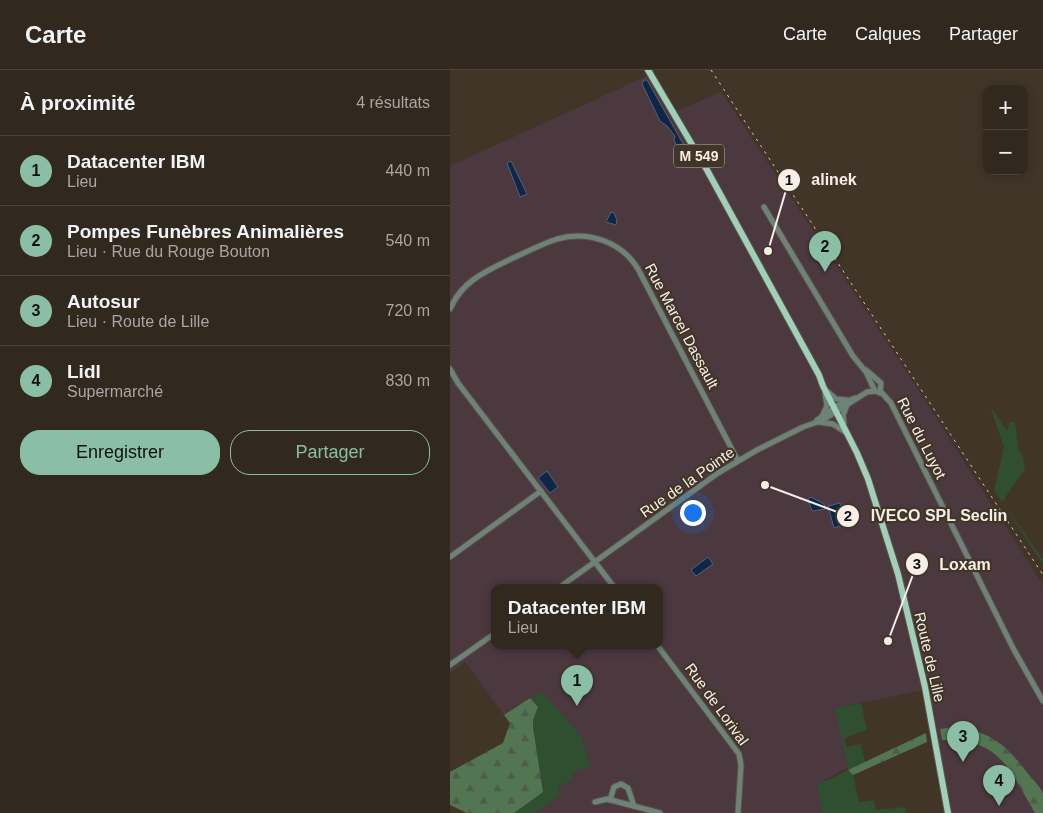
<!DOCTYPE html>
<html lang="fr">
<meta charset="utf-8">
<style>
body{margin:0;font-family:Arial,sans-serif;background:#3d342b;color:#f1f3f6}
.controls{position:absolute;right:15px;top:15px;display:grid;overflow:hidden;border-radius:10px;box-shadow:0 2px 12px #0003}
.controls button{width:45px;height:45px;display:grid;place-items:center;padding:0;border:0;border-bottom:1px solid #4c443c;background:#31281e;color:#f1f3f6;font:25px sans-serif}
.you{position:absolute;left:242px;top:442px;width:18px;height:18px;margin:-12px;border:4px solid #fff;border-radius:50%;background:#1a73e8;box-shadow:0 0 0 8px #1a73e833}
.badge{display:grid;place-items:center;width:32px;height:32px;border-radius:50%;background:#8abfa5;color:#111;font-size:16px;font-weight:700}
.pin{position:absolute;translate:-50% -41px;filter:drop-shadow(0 1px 2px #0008)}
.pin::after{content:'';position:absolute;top:26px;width:18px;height:15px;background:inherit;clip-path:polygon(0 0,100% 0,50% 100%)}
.popup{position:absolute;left:41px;top:514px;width:172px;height:65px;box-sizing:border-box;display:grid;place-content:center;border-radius:10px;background:#31281e;filter:drop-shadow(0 1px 4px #0005);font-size:16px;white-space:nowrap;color:#a8a6a4}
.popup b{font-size:19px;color:#f1f3f6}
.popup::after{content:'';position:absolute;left:50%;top:100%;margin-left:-10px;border:10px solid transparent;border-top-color:#31281e}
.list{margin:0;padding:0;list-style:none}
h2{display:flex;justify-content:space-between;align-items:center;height:65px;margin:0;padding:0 20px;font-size:21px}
h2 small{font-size:16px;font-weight:400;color:#a8a6a4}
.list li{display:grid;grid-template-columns:32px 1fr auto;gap:15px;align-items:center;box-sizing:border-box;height:70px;padding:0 20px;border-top:1px solid #4c443c}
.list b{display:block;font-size:19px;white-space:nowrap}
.list p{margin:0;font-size:16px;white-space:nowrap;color:#a8a6a4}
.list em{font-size:16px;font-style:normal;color:#a8a6a4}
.actions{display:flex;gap:10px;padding:15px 20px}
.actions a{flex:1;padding:11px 0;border:1px solid #8abfa5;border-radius:20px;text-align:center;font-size:18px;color:#8abfa5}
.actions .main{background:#8abfa5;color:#111}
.map{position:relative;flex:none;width:593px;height:743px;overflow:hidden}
header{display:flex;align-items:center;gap:30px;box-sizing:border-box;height:70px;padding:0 25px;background:#31281e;border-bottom:1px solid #4c443c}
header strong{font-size:24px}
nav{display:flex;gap:28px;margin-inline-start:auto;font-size:18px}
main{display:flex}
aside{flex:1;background:#31281e}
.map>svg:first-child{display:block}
</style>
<header>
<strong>Carte</strong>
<nav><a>Carte</a><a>Calques</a><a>Partager</a></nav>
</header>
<main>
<aside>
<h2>À proximité<small>4 résultats</small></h2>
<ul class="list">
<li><span class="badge">1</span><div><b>Datacenter IBM</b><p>Lieu</p></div><em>440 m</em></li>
<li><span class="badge">2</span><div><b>Pompes Funèbres Animalières</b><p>Lieu · Rue du Rouge Bouton</p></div><em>540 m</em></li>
<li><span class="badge">3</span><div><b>Autosur</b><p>Lieu · Route de Lille</p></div><em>720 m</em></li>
<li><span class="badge">4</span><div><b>Lidl</b><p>Supermarché</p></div><em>830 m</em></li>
</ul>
<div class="actions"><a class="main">Enregistrer</a><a>Partager</a></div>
</aside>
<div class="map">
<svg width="593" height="743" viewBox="0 0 593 743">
<defs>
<pattern id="forest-firs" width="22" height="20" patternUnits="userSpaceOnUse" patternTransform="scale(1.25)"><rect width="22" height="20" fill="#537652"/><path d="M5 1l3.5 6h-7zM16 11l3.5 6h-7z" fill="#4e5d4b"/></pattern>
</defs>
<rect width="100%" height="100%" fill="#413528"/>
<path fill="#4c3940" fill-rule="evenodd" d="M197,6L220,44L271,22L454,298L593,515V743H496L473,620L386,638L397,698L368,714L372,743H85L110,726L108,718L123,708L121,703L140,696L132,668L123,656L91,621L54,645L15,592L0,603V96ZM44,517H210V575H44Z"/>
<g fill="#304e30">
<path d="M540,336L557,361L560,352H565L569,382H572L575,399L552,432L593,489V494L544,420L554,377Z"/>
<path d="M91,621L123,656L132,668L140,696L122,703L123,708L108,718L110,726L85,743H64L93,722L83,657V650L88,637L80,628Z"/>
<path d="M411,633L417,660L395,668L396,677L411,674L415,692L398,700L403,705L409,732L424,730L426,740L455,737L456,743H372L367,714L383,708L398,700L385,638Z"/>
</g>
<g fill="url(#forest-firs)">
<path d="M80,628L88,637L83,650V657L93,722L64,743H17L0,735V702L53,673L60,653L54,645Z"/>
<path d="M503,657C542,661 557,676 579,705C583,710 591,717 593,724C593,729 593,738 593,743H585C559,699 550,668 492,670L490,659Z"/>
<path d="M476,663L477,672L403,705L398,700Z"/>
</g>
<g fill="#0e2647" stroke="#546277">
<path d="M194,10H197L236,79L231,82L229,81L224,70L225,66L217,56L210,51L192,14Z"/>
<path d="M61,91L77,124L70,127L57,93Z"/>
<path d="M161,142L164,143L167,150L166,155L156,152Z"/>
<path d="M97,401L108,417L100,423L88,408Z"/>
<path d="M361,427L374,434L375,439L362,441L358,429Z"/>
<path d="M390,433L396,454L384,458L378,436Z"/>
<path d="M258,487L263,494L246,506L241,500Z"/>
</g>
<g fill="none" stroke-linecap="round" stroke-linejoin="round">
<g stroke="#5e5347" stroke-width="7">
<g id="minor">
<path d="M314,137L403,286L416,302L425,321"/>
<path d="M0,239C12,211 36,201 61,189C76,182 92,174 107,169C138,160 172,172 188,199L288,391"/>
<path d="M0,299L8,313L164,517"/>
<path d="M416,300L431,313L430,323"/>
<path d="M378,322L386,329L397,330"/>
<path d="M373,344L377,336L375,324"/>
<path d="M367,350L388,335L405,328"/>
<path d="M368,352L383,354L395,362"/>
<path d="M394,353L393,345L397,335"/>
<path d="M0,487L91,421"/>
<path d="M110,517L268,403L307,380L353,357L373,350L417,322L425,321L432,323L441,333L564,580L593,631"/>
<path d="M207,575L289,684L291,695L288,743"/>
<path d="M0,595L44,564"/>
<path d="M160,730L164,717L171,714L178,718L184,736"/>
<path d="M145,732L157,729L210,743"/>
</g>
</g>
<g stroke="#5e5347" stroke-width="8">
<path id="major" d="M198,0L257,100L369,305L373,316L407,383L418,409L448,504L475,617L498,743"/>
</g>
<use href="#minor" stroke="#6d8379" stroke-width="5"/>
<use href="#major" stroke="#a0cfba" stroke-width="6"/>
<path stroke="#d6cdc4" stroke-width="1" stroke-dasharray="2.5 5" stroke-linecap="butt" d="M261,0L593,505"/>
</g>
<g text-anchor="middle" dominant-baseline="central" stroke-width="4.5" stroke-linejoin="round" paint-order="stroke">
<rect fill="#413528" stroke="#c0b7ae" stroke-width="1" x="224" y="74.5" width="50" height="23" rx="4"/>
<g font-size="14" font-weight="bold" fill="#f7efe7">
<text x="249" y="86">M 549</text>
</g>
<g font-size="15" fill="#f7efe7" stroke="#413528">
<text transform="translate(232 256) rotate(62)">Rue Marcel Dassault</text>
<text transform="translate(472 368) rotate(63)">Rue du Luyot</text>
<text transform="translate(237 412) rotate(-35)">Rue de la Pointe</text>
<text transform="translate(480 587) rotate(77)">Route de Lille</text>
<text transform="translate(267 634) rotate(54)">Rue de Lorival</text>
</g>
</g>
<path fill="none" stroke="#f7efe7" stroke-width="2" d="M318 181L339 110M315 415L398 446M438 571L467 494"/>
<g fill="#f7efe7" stroke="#413528" stroke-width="2">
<circle cx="318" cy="181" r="5"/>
<circle cx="315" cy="415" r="5"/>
<circle cx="438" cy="571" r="5"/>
<circle cx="339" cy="110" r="12"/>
<circle cx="398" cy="446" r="12"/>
<circle cx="467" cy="494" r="12"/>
</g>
<g font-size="15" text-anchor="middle" font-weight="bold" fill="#111">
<text x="339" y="115">1</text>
<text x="398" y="451">2</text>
<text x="467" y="499">3</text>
</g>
<g font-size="16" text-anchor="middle" font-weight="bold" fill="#f7efe7" stroke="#413528" stroke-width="4.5" stroke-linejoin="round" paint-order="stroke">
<text x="384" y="115">alinek</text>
<text x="489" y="451">IVECO SPL Seclin</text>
<text x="515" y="500">Loxam</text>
</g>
</svg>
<div class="controls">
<button>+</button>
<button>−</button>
</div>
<div class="you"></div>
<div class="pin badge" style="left:127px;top:636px">1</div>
<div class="popup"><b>Datacenter IBM</b>Lieu</div>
<div class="pin badge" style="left:375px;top:202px">2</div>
<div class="pin badge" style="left:513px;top:692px">3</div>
<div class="pin badge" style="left:549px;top:736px">4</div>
</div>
</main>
